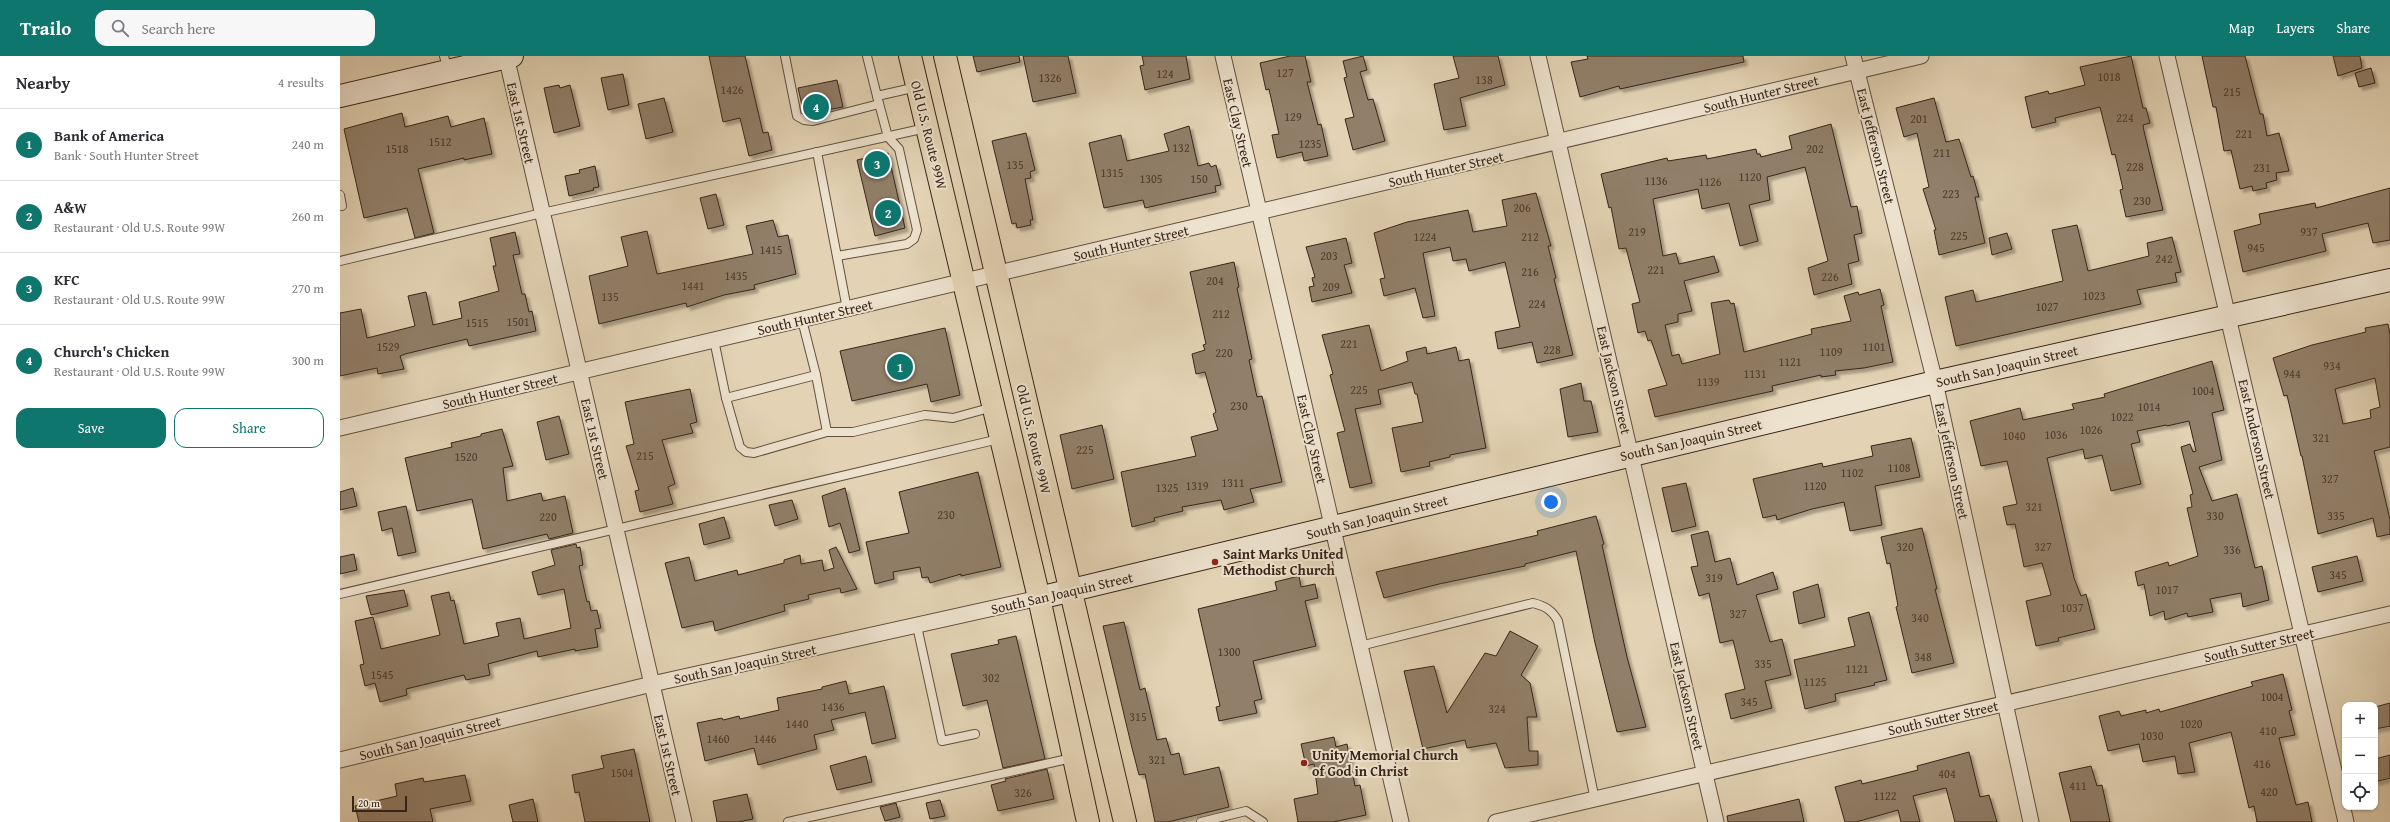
<!DOCTYPE html>
<meta charset="utf-8">
<style>
body{margin:0;font-family:"Gentium Book Plus",serif;background:#f7f7f7;color:#2b2b33}
.controls{position:absolute;right:12px;bottom:12px;display:grid;overflow:hidden;border-radius:8px;box-shadow:0 1px 3px #0004}
.controls button{width:36px;height:36px;display:grid;place-items:center;padding:0;border:0;border-bottom:1px solid #e1e1e2;background:#fff;color:#2b2b33;font:20px sans-serif}
.scale{position:absolute;left:12px;bottom:10px;width:55px;box-sizing:border-box;padding-left:4px;border:2px solid #382418;border-top:0;font-size:11px;line-height:14px;white-space:nowrap;color:#382418;-webkit-text-stroke:3px #ede2ce;paint-order:stroke}
.you{position:absolute;left:1211px;top:446px;width:14px;height:14px;margin:-10px;border:3px solid #fff;border-radius:50%;background:#1a73e8;box-shadow:0 0 0 6px #1a73e833}
.badge{display:grid;place-items:center;width:26px;height:26px;border-radius:50%;background:#0f766e;color:#fff;font-size:13px;font-weight:700}
.pin{position:absolute;translate:-50% -50%;border:2px solid #fff;box-shadow:0 1px 4px #0006}
.list{margin:0;padding:0;list-style:none}
h2{display:flex;justify-content:space-between;align-items:center;height:52px;margin:0;padding:0 16px;font-size:17px}
h2 small{font-size:13px;font-weight:400;color:#7c7c81}
.list li{display:grid;grid-template-columns:26px 1fr auto;gap:12px;align-items:center;box-sizing:border-box;height:72px;padding:0 16px;border-top:1px solid #e1e1e2}
.list b{display:block;font-size:15px;white-space:nowrap}
.list p{margin:0;font-size:13px;white-space:nowrap;color:#7c7c81}
.list em{font-size:13px;font-style:normal;color:#7c7c81}
.actions{display:flex;gap:8px;padding:12px 16px}
.actions a{flex:1;padding:9px 0;border:1px solid #0f766e;border-radius:12px;text-align:center;font-size:14px;color:#0f766e}
.actions .main{background:#0f766e;color:#fff}
.icon{flex:none;width:22px;height:22px;fill:none;stroke:currentColor;stroke-width:2;stroke-linecap:round;stroke-linejoin:round}
.map{position:relative;flex:none;width:2050px;height:766px;overflow:hidden}
header{display:flex;align-items:center;gap:24px;box-sizing:border-box;height:56px;padding:0 20px;background:#0f766e;color:#fff}
header strong{font-size:19px}
nav{display:flex;gap:22px;margin-inline-start:auto;font-size:14px}
.search{width:280px;height:36px;background:#f7f7f7;display:flex;align-items:center;gap:10px;box-sizing:border-box;padding:0 14px;border-radius:12px;color:#7c7c81;font-size:15px}
main{display:flex}
aside{flex:1;background:#fff}
.map>svg:first-child{display:block}
</style>
<header>
<strong>Trailo</strong>
<div class="search"><svg class="icon" aria-label="search" viewBox="0 0 24 24"><circle cx="10" cy="10" r="6"/><path d="M15 15l6 6"/></svg>Search here</div>
<nav><a>Map</a><a>Layers</a><a>Share</a></nav>
</header>
<main>
<aside>
<h2>Nearby<small>4 results</small></h2>
<ul class="list">
<li><span class="badge">1</span><div><b>Bank of America</b><p>Bank · South Hunter Street</p></div><em>240 m</em></li>
<li><span class="badge">2</span><div><b>A&amp;W</b><p>Restaurant · Old U.S. Route 99W</p></div><em>260 m</em></li>
<li><span class="badge">3</span><div><b>KFC</b><p>Restaurant · Old U.S. Route 99W</p></div><em>270 m</em></li>
<li><span class="badge">4</span><div><b>Church's Chicken</b><p>Restaurant · Old U.S. Route 99W</p></div><em>300 m</em></li>
</ul>
<div class="actions"><a class="main">Save</a><a>Share</a></div>
</aside>
<div class="map">
<svg width="2050" height="766" viewBox="0 0 2050 766">
<defs>
<filter id="shadow"><feDropShadow dx="3.5" dy="3.5" stdDeviation="1" flood-color="#0004"/></filter>
</defs>
<rect width="100%" height="100%" fill="#e3d3b4"/>
<filter id="stains"><feTurbulence type="fractalNoise" baseFrequency=".005" numOctaves="4"/><feColorMatrix values="0 0 0 0 .2 0 0 0 0 .09 0 0 0 0 .02 0 0 0 .5 -.17"/></filter>
<radialGradient id="worn" r=".72"><stop offset=".6" stop-color="#630" stop-opacity="0"/><stop offset="1" stop-color="#630" stop-opacity=".3"/></radialGradient>
<g fill="#917f69" stroke="#382418" fill-rule="evenodd" filter="url(#shadow)">
<path d="M369,0H405L423,77L428,76L432,94L409,100L400,62L383,66Z"/>
<path d="M633,0H679L680,6L637,16Z"/>
<path d="M683,0H728L736,37L693,46Z"/>
<path d="M802,0H846L850,23L805,34L800,10L804,9Z"/>
<path d="M950,0H965L971,26H967L978,69L981,68L988,100L964,105L962,96L937,102L932,79L939,78L929,33L926,34L920,7Z"/>
<path d="M1023,0L1027,14L1020,16L1028,44L1033,43L1045,85L1013,94L1005,63L1014,61L1004,22L1007,21L1003,5Z"/>
<path d="M1113,0H1158L1165,29L1120,42L1126,70L1104,74L1094,28L1119,22Z"/>
<path d="M1247,0H1403L1404,6L1280,33L1279,30L1240,41L1231,6L1248,3Z"/>
<path d="M1791,0L1803,52H1806L1810,67L1803,69L1804,75L1823,154L1786,161L1780,134L1783,133L1775,98L1772,99L1760,51L1715,62L1716,66L1692,72L1685,41L1708,35L1709,38L1745,29L1740,11Z"/>
<path d="M1862,0H1905L1920,58H1923L1927,80L1939,77L1949,115L1936,117L1937,124L1926,127L1927,132L1913,135L1912,130L1900,133L1891,94L1884,95L1876,51H1873Z"/>
<path d="M1993,0H2020L2022,12L1998,20Z"/>
<path d="M2031,12L2035,27L2019,31L2015,17Z"/>
<path d="M283,18L289,49L268,54L261,22Z"/>
<path d="M497,24L503,51L464,58L458,32Z"/>
<path d="M219,29L220,32L230,29L240,70L214,77L204,32Z"/>
<path d="M324,42L333,76L306,83L298,48Z"/>
<path d="M1594,42L1606,86L1619,83L1631,121L1633,120L1639,141H1635L1645,187L1599,199L1594,174H1596L1583,133L1589,131L1577,77L1564,81L1556,52Z"/>
<path d="M62,57L65,71L108,60L111,71L144,62L152,98L124,104V102L78,113L94,177L75,182L67,152L24,162L4,73Z"/>
<path d="M1491,68L1511,151L1517,150L1522,177L1514,179L1519,205L1508,208L1512,228L1474,239L1468,212L1488,205L1465,111L1427,121L1430,144L1409,149L1418,185L1400,190L1389,147L1362,153L1358,133L1313,143L1323,200L1336,197L1339,208L1374,200L1379,216L1344,225L1352,255L1338,258V266L1325,269L1332,300L1339,298L1342,308L1380,298L1371,247L1389,244L1391,248L1394,247L1404,296L1472,278L1471,273L1511,265L1504,240L1518,236L1519,239L1540,233L1544,249L1541,250L1553,306L1524,312L1495,315L1496,319L1481,321V319L1432,330L1433,335L1315,361L1308,334L1327,329L1311,284L1308,285L1305,275L1298,277L1292,248L1300,246L1286,192L1279,193L1271,151L1269,152L1261,118L1327,102L1328,105L1366,99L1367,103L1416,93L1417,98H1420L1421,101L1452,93L1449,80Z"/>
<path d="M849,70L858,110L869,107L871,111L876,109L881,129L875,130L876,136L805,152L803,144L764,152L749,87L781,79L787,105L829,95L824,78Z"/>
<path d="M686,77L695,114L690,116L691,122L685,123L693,164H690L691,169L677,172L676,167L672,168L652,85Z"/>
<path d="M548,97L565,172L535,180L517,104Z"/>
<path d="M255,110L259,131L253,132L254,134L229,140L225,120L240,117L239,114Z"/>
<path d="M2050,132V184L2033,187L2028,167L1982,178L1986,195L1903,216L1894,175L1921,168L1919,158L1975,147L1976,152Z"/>
<path d="M1196,137L1211,190H1208L1216,222L1214,223L1233,299L1197,307L1192,286L1158,293L1155,276L1180,271L1165,206L1129,215L1126,203L1113,205L1110,191L1083,197L1095,260L1083,262L1075,232L1044,240L1040,223L1045,222L1034,177L1067,166L1128,154L1133,176L1167,170L1162,144Z"/>
<path d="M376,138L384,169L368,173L360,142Z"/>
<path d="M433,164L438,181L448,179L456,218L414,229L415,233L384,239L347,251L346,247L259,268L249,220L288,210L281,181L307,175L317,218L413,198L406,170Z"/>
<path d="M1737,169L1748,215L1809,200L1807,187L1832,181L1841,216L1835,217L1837,226L1797,234L1801,248L1616,290L1605,241L1633,234L1636,246L1723,225L1712,174Z"/>
<path d="M175,176L180,198L173,199L182,238H185L189,256L192,255L196,275L129,290L127,283L65,298L60,300L64,313L38,318L37,312L0,320V257L21,253L27,282L75,270L68,240L86,236L93,269L122,262L119,246L159,235L153,210H156L150,182Z"/>
<path d="M1667,177L1672,193L1652,199L1649,182Z"/>
<path d="M1006,182L1012,207L1004,209L1012,237L972,246L969,231L974,230L972,222L975,221L966,191Z"/>
<path d="M894,206L899,231L897,232L912,303L909,304L917,341L922,340L942,426L910,433L914,446L884,454L881,444L842,451L843,455L814,462L815,465L792,471L781,416L856,400L851,381L878,374L873,358L876,356L865,316L856,318L852,298L865,294L863,289L866,288L850,216Z"/>
<path d="M2048,268L2050,279V391L2034,395L2050,464V478L2037,481L2033,462L1978,478L1962,400H1961L1947,339L1944,340L1933,302L1972,289L2026,276L2025,272ZM2035,322L2040,351L2030,354L2031,362L2003,368L1995,333Z"/>
<path d="M1029,269L1041,315L1068,305L1066,296L1086,291L1087,298L1116,291L1119,305L1129,303L1146,392L1110,399V401L1089,406L1090,410L1061,416L1052,372L1083,366L1077,338H1075L1072,326L1038,334L1041,348L1015,353L1032,427L1010,432L997,377L1005,375L990,319L993,318L982,279Z"/>
<path d="M605,272L620,339L591,346L587,328L512,345L500,295Z"/>
<path d="M1872,305L1884,354L1872,357L1882,404L1859,411L1872,445L1897,438L1915,512L1922,510L1929,544L1903,551L1901,537L1870,543L1873,556L1848,561L1847,557L1825,564L1824,555L1810,560L1804,528L1798,530L1795,516L1828,506L1829,510L1858,500L1847,452L1852,451L1850,439L1853,438L1841,391L1850,388L1853,396L1856,395L1849,365L1827,370L1826,369L1797,375L1800,386L1791,388L1801,428L1771,435L1762,399L1745,403L1743,393L1707,402L1734,522L1741,540L1746,538L1755,573L1718,582L1719,585L1696,590L1686,545L1711,539L1702,507L1684,511L1675,468L1667,469L1663,451L1677,448L1667,405L1641,410L1630,365L1680,352L1683,364L1734,353L1732,348L1765,341L1764,338Z"/>
<path d="M1241,327L1244,345H1251L1258,376L1228,381L1220,333Z"/>
<path d="M350,333L357,366L350,368L353,377L322,384L335,428L328,431L333,448L300,456L295,435L299,434L286,390L294,388L285,346Z"/>
<path d="M219,360L229,398L206,404L197,366Z"/>
<path d="M762,369L774,423L732,433L720,379Z"/>
<path d="M162,373L173,410L163,412L167,445L201,437L203,445L225,440L233,477L209,483L207,478L143,493L132,443L77,455L65,402L112,391L111,387L141,380V378Z"/>
<path d="M1571,382L1580,421L1535,430L1542,469L1510,475L1504,446L1472,453L1437,464L1436,459L1423,462L1413,423L1482,407L1483,411L1533,400L1531,390Z"/>
<path d="M638,416L661,511L621,520V518L590,527L588,521L582,522L580,511L553,516L554,523L535,528L526,486L569,477L559,436Z"/>
<path d="M1346,427L1356,470L1332,476L1322,432Z"/>
<path d="M13,432L17,450L0,454V436Z"/>
<path d="M505,432L520,494L509,497L500,467L489,471L482,440Z"/>
<path d="M452,444L458,463L435,470L429,449Z"/>
<path d="M66,450L76,496L58,500L52,472L42,475L38,456Z"/>
<path d="M1256,460L1264,488L1262,489L1287,601L1306,671L1277,676L1255,587L1236,495L1185,508V510L1099,528L1044,542L1036,516L1198,479L1197,475Z"/>
<path d="M384,461L390,482L364,489L359,468Z"/>
<path d="M1582,472L1597,533H1595L1614,607L1572,617L1556,551L1558,550L1550,507L1547,508L1541,481Z"/>
<path d="M1368,475L1375,506L1390,502L1397,529L1433,516L1438,533L1416,539L1430,586L1442,583L1451,619L1425,625L1432,652L1391,663L1385,638L1405,633L1393,584L1380,587L1369,537L1359,540L1351,511L1358,510L1351,479Z"/>
<path d="M236,488L237,492L240,491L243,509L239,510L247,546L249,545L251,555L257,554L261,572L255,573L258,591L235,595V593L198,601L197,595L148,608L150,619L126,624L124,619L66,633L67,639L40,646L35,627L25,630L20,609L24,608L15,565L33,561L41,593L100,579L91,540L109,536L111,545L114,544L124,588L159,580L156,567L180,562L184,583L231,572L224,533L198,539L192,516L215,509L211,494Z"/>
<path d="M496,491L517,533L501,537L500,532L468,539L469,543L444,549L445,555L375,575L373,565L342,572L325,507L349,501L355,525L397,514L398,519L444,507V504L460,499L461,508L482,504L484,515L494,512L489,494Z"/>
<path d="M14,498L17,514L0,518V501Z"/>
<path d="M2017,500L2023,525L1978,536L1972,511Z"/>
<path d="M959,520L961,531L975,528L978,542L965,545L976,590L913,605L922,643L914,645L917,657L879,665L876,651L880,650L858,553L937,534L935,526Z"/>
<path d="M1478,528L1485,561L1459,568L1453,536Z"/>
<path d="M64,534L68,550L31,559L26,540Z"/>
<path d="M1529,556L1547,624L1534,627L1535,629L1495,638L1496,645L1465,653L1454,604L1515,590L1508,562Z"/>
<path d="M784,566L800,634L805,632L817,684L826,682L831,699L839,697L844,719L879,711L889,751L828,766H815L805,718L799,719L791,688L763,570Z"/>
<path d="M1170,575L1198,590L1181,619L1190,627L1197,661H1187L1189,695H1198V709L1165,712L1156,687L1127,692L1125,684L1083,693L1064,615L1094,610L1107,657L1145,597L1156,600Z"/>
<path d="M676,580L705,703L663,712L647,644L623,650L611,598L659,588L658,584Z"/>
<path d="M1943,618L1952,654L1949,655L1955,679L1939,682L1956,749L1968,746L1972,766H1917L1914,750L1909,752L1891,676L1849,687L1855,716L1838,718L1835,700L1803,706L1799,688L1768,695L1759,660L1779,655L1781,660L1806,654V657L1819,653L1820,656L1913,630L1911,626Z"/>
<path d="M506,625L509,638L544,630L556,682L532,688L525,656L491,664L494,674L474,679L477,693L418,709L414,692L365,705L357,667L382,662L383,664L399,660L400,663L439,654L437,642L482,633V631Z"/>
<path d="M2050,647V670L2035,673V651Z"/>
<path d="M994,681L996,691L1007,688L1015,730L1020,729L1026,759L993,766H958L954,743L978,738L974,708L966,710L961,688Z"/>
<path d="M294,693L310,766H245L239,736L235,737L232,719L264,712L261,700Z"/>
<path d="M1629,696L1640,741L1649,739L1657,766H1615L1606,732L1573,740L1580,766H1561L1558,754L1516,766H1505L1495,731L1521,724L1522,728L1578,714L1577,710Z"/>
<path d="M2050,699V722L2035,726V703Z"/>
<path d="M526,700L532,726L497,734L490,710Z"/>
<path d="M1751,710L1757,730L1762,729L1770,766H1731L1719,717Z"/>
<path d="M707,713L714,743L658,755L651,729L666,725L665,723Z"/>
<path d="M125,719L131,745L90,753L93,766H19L15,750L57,740L55,728L83,722L84,726Z"/>
<path d="M407,738L413,763L398,766H377L373,745Z"/>
<path d="M193,743L198,766H173L169,749Z"/>
<path d="M1459,743L1464,766H1388L1387,760Z"/>
<path d="M600,744L605,760L590,763L586,747Z"/>
<path d="M556,747L560,761L545,765L540,751Z"/>
</g>
<g fill="none" stroke-linecap="round" stroke-linejoin="round">
<g stroke="#63503f" stroke-width="10">
<g id="lane">
<path d="M104,0L108,15"/>
<path d="M445,0L457,60L464,64L473,65L539,48"/>
<path d="M527,0L537,40L577,31"/>
<path d="M477,96L507,253"/>
<path d="M0,139L2,150"/>
<path d="M497,200L567,188L574,183L577,174L559,93L548,81L537,40"/>
<path d="M0,205L202,157L586,72"/>
<path d="M374,284L386,342L400,391L406,396L414,397L487,376H513L585,359L613,362L653,351"/>
<path d="M476,319L487,376"/>
<path d="M386,342L476,319L462,264"/>
<path d="M0,538L659,383"/>
<path d="M577,570L602,685L635,678"/>
<path d="M1020,590L1193,547C1205,550 1212,554 1218,565L1255,744"/>
<path d="M448,766L732,702"/>
<path d="M861,766L906,755L923,766"/>
</g>
</g>
<g stroke="#63503f" stroke-width="17">
<g id="street">
<path d="M166,0L344,766"/>
<path d="M883,0L1061,766"/>
<path d="M1198,0L1376,766"/>
<path d="M1513,0L1595,326L1691,766"/>
<path d="M1827,0L2006,766"/>
<path d="M0,372L1581,0"/>
<path d="M0,704L312,628L699,542"/>
<path d="M1156,766L2050,558"/>
</g>
</g>
<g stroke="#382418" stroke-width="24">
<g id="secondary">
<path d="M0,40L172,0"/>
<path d="M699,542L1595,326L2050,224"/>
</g>
</g>
<g stroke="#382418" stroke-width="24">
<g id="primary">
<path d="M570,0L699,542L748,766"/>
<path d="M605,0L785,766"/>
</g>
</g>
<use href="#lane" stroke="#ede2ce" stroke-width="8"/>
<use href="#street" stroke="#ede2ce" stroke-width="15"/>
<use href="#secondary" stroke="#ede2ce" stroke-width="22"/>
<use href="#primary" stroke="#e3d3b4" stroke-width="22"/>
</g>
<g fill="#8f2418" stroke="#ede2ce" stroke-width="1.5">
<circle cx="875" cy="506" r="4"/>
<circle cx="964" cy="707" r="4"/>
</g>
<g text-anchor="middle" dominant-baseline="central" stroke-width="4" stroke-linejoin="round" paint-order="stroke">
<g font-size="12" fill="#4e3b2c">
<text x="945" y="16">127</text>
<text x="825" y="17">124</text>
<text x="1769" y="20">1018</text>
<text x="710" y="21">1326</text>
<text x="1144" y="23">138</text>
<text x="392" y="33">1426</text>
<text x="1892" y="35">215</text>
<text x="953" y="60">129</text>
<text x="1785" y="61">224</text>
<text x="1579" y="62">201</text>
<text x="1904" y="77">221</text>
<text x="100" y="85">1512</text>
<text x="970" y="87">1235</text>
<text x="841" y="91">132</text>
<text x="57" y="92">1518</text>
<text x="1475" y="92">202</text>
<text x="1602" y="96">211</text>
<text x="675" y="108">135</text>
<text x="1795" y="110">228</text>
<text x="1922" y="111">231</text>
<text x="772" y="116">1315</text>
<text x="1410" y="120">1120</text>
<text x="811" y="122">1305</text>
<text x="859" y="122">150</text>
<text x="1316" y="124">1136</text>
<text x="1370" y="125">1126</text>
<text x="1611" y="137">223</text>
<text x="1802" y="144">230</text>
<text x="1182" y="151">206</text>
<text x="1297" y="175">219</text>
<text x="1969" y="175">937</text>
<text x="1619" y="179">225</text>
<text x="1085" y="180">1224</text>
<text x="1190" y="180">212</text>
<text x="1916" y="191">945</text>
<text x="431" y="193">1415</text>
<text x="989" y="199">203</text>
<text x="1824" y="202">242</text>
<text x="1316" y="213">221</text>
<text x="1190" y="215">216</text>
<text x="396" y="219">1435</text>
<text x="1490" y="220">226</text>
<text x="875" y="224">204</text>
<text x="353" y="229">1441</text>
<text x="991" y="230">209</text>
<text x="1754" y="239">1023</text>
<text x="270" y="240">135</text>
<text x="1197" y="247">224</text>
<text x="1707" y="250">1027</text>
<text x="881" y="257">212</text>
<text x="178" y="265">1501</text>
<text x="137" y="266">1515</text>
<text x="1009" y="287">221</text>
<text x="48" y="290">1529</text>
<text x="1534" y="290">1101</text>
<text x="1212" y="293">228</text>
<text x="1491" y="295">1109</text>
<text x="884" y="296">220</text>
<text x="1450" y="305">1121</text>
<text x="1992" y="309">934</text>
<text x="1415" y="317">1131</text>
<text x="1952" y="317">944</text>
<text x="1368" y="325">1139</text>
<text x="1019" y="333">225</text>
<text x="1863" y="334">1004</text>
<text x="899" y="349">230</text>
<text x="1809" y="350">1014</text>
<text x="1782" y="360">1022</text>
<text x="1751" y="373">1026</text>
<text x="1716" y="378">1036</text>
<text x="1674" y="379">1040</text>
<text x="1981" y="381">321</text>
<text x="745" y="393">225</text>
<text x="305" y="399">215</text>
<text x="126" y="400">1520</text>
<text x="1559" y="411">1108</text>
<text x="1512" y="416">1102</text>
<text x="1990" y="422">327</text>
<text x="893" y="426">1311</text>
<text x="857" y="429">1319</text>
<text x="1475" y="429">1120</text>
<text x="827" y="431">1325</text>
<text x="1694" y="450">321</text>
<text x="606" y="458">230</text>
<text x="1875" y="459">330</text>
<text x="1996" y="459">335</text>
<text x="208" y="460">220</text>
<text x="1565" y="490">320</text>
<text x="1703" y="490">327</text>
<text x="1892" y="493">336</text>
<text x="1998" y="518">345</text>
<text x="1374" y="521">319</text>
<text x="1827" y="533">1017</text>
<text x="1732" y="551">1037</text>
<text x="1398" y="557">327</text>
<text x="1580" y="561">340</text>
<text x="889" y="595">1300</text>
<text x="1583" y="600">348</text>
<text x="1423" y="607">335</text>
<text x="1517" y="612">1121</text>
<text x="42" y="618">1545</text>
<text x="651" y="621">302</text>
<text x="1475" y="625">1125</text>
<text x="1932" y="640">1004</text>
<text x="1409" y="645">345</text>
<text x="493" y="650">1436</text>
<text x="1157" y="652">324</text>
<text x="798" y="660">315</text>
<text x="457" y="667">1440</text>
<text x="1851" y="667">1020</text>
<text x="1928" y="674">410</text>
<text x="1812" y="679">1030</text>
<text x="378" y="682">1460</text>
<text x="425" y="682">1446</text>
<text x="817" y="703">321</text>
<text x="1922" y="707">416</text>
<text x="282" y="716">1504</text>
<text x="1607" y="717">404</text>
<text x="1738" y="729">411</text>
<text x="1929" y="735">420</text>
<text x="683" y="736">326</text>
<text x="1545" y="739">1122</text>
</g>
<g font-size="14" fill="#382418" stroke="#ede2ce">
<text transform="translate(1421 38) rotate(-14)">South Hunter Street</text>
<text transform="translate(181 67) rotate(77)">East 1st Street</text>
<text transform="translate(898 67) rotate(77)">East Clay Street</text>
<text transform="translate(589 79) rotate(76)">Old U.S. Route 99W</text>
<text transform="translate(1536 90) rotate(76)">East Jefferson Street</text>
<text transform="translate(1106 113) rotate(-13)">South Hunter Street</text>
<text transform="translate(791 187) rotate(-13)">South Hunter Street</text>
<text transform="translate(475 261) rotate(-13)">South Hunter Street</text>
<text transform="translate(1667 310) rotate(-13)">South San Joaquin Street</text>
<text transform="translate(1274 324) rotate(77)">East Jackson Street</text>
<text transform="translate(160 335) rotate(-13)">South Hunter Street</text>
<text transform="translate(255 383) rotate(77)">East 1st Street</text>
<text transform="translate(694 383) rotate(77)">Old U.S. Route 99W</text>
<text transform="translate(972 383) rotate(77)">East Clay Street</text>
<text transform="translate(1917 383) rotate(77)">East Anderson Street</text>
<text transform="translate(1351 384) rotate(-13)">South San Joaquin Street</text>
<text transform="translate(1612 405) rotate(78)">East Jefferson Street</text>
<text transform="translate(1037 461) rotate(-14)">South San Joaquin Street</text>
<text transform="translate(722 537) rotate(-13)">South San Joaquin Street</text>
<text transform="translate(1919 589) rotate(-13)">South Sutter Street</text>
<text transform="translate(405 608) rotate(-12)">South San Joaquin Street</text>
<text transform="translate(1347 640) rotate(77)">East Jackson Street</text>
<text transform="translate(1603 662) rotate(-13)">South Sutter Street</text>
<text transform="translate(90 682) rotate(-14)">South San Joaquin Street</text>
<text transform="translate(328 699) rotate(77)">East 1st Street</text>
</g>
<g font-size="14" font-weight="bold" fill="#382418" stroke="#ede2ce" text-anchor="start">
<text x="883" y="498">Saint Marks United<tspan x="883" dy="16">Methodist Church</tspan></text>
<text x="972" y="699">Unity Memorial Church<tspan x="972" dy="16">of God in Christ</tspan></text>
</g>
</g>
<rect width="100%" height="100%" filter="url(#stains)"/>
<rect width="100%" height="100%" fill="url(#worn)"/>
</svg>
<div class="controls">
<button>+</button>
<button>−</button>
<button><svg class="icon" aria-label="locate" viewBox="0 0 24 24"><circle cx="12" cy="12" r="6"/><path d="M12 2v4M12 18v4M2 12h4M18 12h4"/></svg></button>
</div>
<div class="scale">20 m</div>
<div class="you"></div>
<div class="pin badge" style="left:560px;top:311px">1</div>
<div class="pin badge" style="left:548px;top:157px">2</div>
<div class="pin badge" style="left:537px;top:108px">3</div>
<div class="pin badge" style="left:476px;top:51px">4</div>
</div>
</main>
